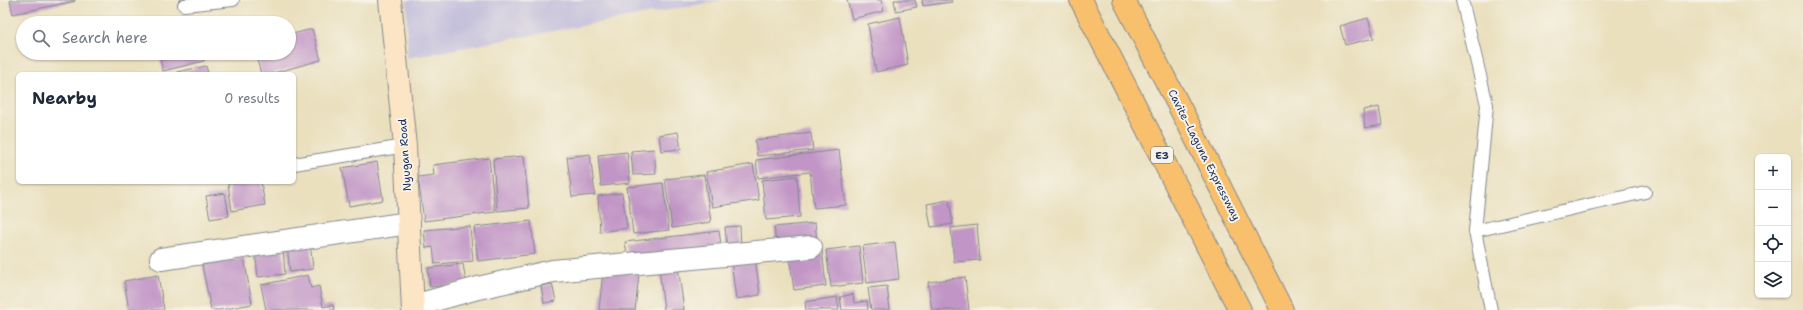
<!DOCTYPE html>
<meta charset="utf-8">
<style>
body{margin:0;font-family:"Shantell Sans",sans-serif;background:#f2f2f3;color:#1f2937}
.controls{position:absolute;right:12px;bottom:12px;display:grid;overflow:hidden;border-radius:6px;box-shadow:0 1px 3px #0004}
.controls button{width:36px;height:36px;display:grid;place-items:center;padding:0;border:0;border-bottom:1px solid #e0e1e3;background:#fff;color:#1f2937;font:20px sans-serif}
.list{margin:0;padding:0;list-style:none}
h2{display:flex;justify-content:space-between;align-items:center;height:52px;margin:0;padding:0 16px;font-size:17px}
h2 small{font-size:13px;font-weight:400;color:#747a83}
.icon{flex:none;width:22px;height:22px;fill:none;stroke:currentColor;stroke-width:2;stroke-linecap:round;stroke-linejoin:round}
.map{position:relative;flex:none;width:1803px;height:310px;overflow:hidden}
.search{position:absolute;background:#fff;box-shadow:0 1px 3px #0004;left:16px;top:16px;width:280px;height:44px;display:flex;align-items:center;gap:10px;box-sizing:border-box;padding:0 14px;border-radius:22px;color:#747a83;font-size:15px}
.panel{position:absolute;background:#fff;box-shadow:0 1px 3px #0004;left:16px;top:72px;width:280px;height:112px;border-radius:6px}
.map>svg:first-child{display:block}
</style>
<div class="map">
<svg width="1803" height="310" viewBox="0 0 1803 310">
<rect width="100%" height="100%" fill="#f7f3e8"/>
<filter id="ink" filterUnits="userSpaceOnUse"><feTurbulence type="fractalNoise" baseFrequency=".025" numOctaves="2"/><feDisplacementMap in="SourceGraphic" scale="8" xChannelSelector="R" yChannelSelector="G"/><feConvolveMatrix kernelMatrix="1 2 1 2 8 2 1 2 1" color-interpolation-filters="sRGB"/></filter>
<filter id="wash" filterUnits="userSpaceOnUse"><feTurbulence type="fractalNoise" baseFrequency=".012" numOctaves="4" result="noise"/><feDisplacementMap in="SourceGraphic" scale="16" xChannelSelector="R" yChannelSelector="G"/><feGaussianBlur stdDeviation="0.9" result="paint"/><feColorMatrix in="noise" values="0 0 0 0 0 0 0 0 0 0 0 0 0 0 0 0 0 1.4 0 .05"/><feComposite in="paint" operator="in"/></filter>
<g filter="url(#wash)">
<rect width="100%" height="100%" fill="#eae0be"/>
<path fill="#c4c0db" d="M407,0H723L407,58Z"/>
<g id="blocks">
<g fill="#c195c6">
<path d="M10,0H75V1L13,14Z"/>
<path d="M847,0H881L884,11L852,19Z"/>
<path d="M894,0H915L917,7L896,11Z"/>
<path d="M922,0H951L952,2L923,6Z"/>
<path d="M900,17L908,65L876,72L868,24Z"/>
<path d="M1368,18L1374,38L1345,45L1340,26Z"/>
<path d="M312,29L321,60L270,74H261L255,53H289V35Z"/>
<path d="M188,53H202L204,61L163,71L160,60Z"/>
<path d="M206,66L208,74H178L177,72Z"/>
<path d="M1379,107L1382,125L1365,128L1363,110Z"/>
<path d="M678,132L681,149L661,151L659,135Z"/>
<path d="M811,133L813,150L757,156L755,140Z"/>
<path d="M654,149L656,174L633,175L631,151Z"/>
<path d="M839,150L846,205L814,208L810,172L758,178L756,160Z"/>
<path d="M627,152L630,183L601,186L598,155Z"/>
<path d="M590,154L595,195L572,197L567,157Z"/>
<path d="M524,156L529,208L497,211L493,159Z"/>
<path d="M489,158L495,212L424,221L418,177L434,175L433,165Z"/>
<path d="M377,162L383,200L349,206L342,168Z"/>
<path d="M753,164L759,200L712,207L706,172Z"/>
<path d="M704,175L711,222L672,228L665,179Z"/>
<path d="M797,176L800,217L766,220L762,180Z"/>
<path d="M242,182H261L265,205L232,211L228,184Z"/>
<path d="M663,183L669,230L633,234L627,187Z"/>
<path d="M225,193L229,216L210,219L206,196Z"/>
<path d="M622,193L627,228L600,232L598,196Z"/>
<path d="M949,200L953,224L931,227L927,204Z"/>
<path d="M531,221L535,254L478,261L474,227Z"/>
<path d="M815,223L817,241L776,245L774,227Z"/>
<path d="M977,225L980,260L954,262L951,228Z"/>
<path d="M470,226L473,261L435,264L433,247L426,248L424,230Z"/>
<path d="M740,226L741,248L727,249L725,227Z"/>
<path d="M719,231L722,251L628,261L625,242Z"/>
<path d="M310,242L313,269L290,272L287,245Z"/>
<path d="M895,242L899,279L867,283L862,246Z"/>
<path d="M859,246L863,283L831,287L826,250Z"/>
<path d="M283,248L285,274L258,277L255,251Z"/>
<path d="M822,249L826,286L794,290L789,254Z"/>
<path d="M244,257L252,304L220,310H211L202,265Z"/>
<path d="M755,257L760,295L736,299L731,260Z"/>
<path d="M463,264L466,283L430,287L428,268Z"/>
<path d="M678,266L684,310H664L659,268Z"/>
<path d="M603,272L639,274L635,310H599Z"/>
<path d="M158,275L164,310H129L124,281Z"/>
<path d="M308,275L311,288L319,286L323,307L333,305L334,310H266L261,285Z"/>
<path d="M965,277L969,310H932L928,282Z"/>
<path d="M552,284L556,301L544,303L541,286Z"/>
<path d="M887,286L890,310H871L868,288Z"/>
<path d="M853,294L854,303L867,301L868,310H842L840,297Z"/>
<path d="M837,297L839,310H806L805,302Z"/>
</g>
</g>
</g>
<g filter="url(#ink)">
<use href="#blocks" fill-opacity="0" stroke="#82888e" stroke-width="1"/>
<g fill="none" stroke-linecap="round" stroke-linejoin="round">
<g stroke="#82888e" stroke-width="14">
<g id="service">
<path d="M1462,0L1487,105L1475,231L1491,310"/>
<path d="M184,5L233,0"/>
<path d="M294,164L405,146"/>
<path d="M1475,231L1645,192"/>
</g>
</g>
<g stroke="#82888e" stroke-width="24">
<g id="minor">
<path d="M161,259L409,223"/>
<path d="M413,306L478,288L553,271L811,247"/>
</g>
</g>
<g stroke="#82888e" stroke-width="24">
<path id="secondary" d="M390,0L405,146L413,310"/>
</g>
<g stroke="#82888e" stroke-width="24">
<g id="motorway">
<path d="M1081,0L1240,310"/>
<path d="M1124,0L1193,133L1282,310"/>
</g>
</g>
<use href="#service" stroke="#fff" stroke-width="12"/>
<use href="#minor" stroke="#fff" stroke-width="22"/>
<use href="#secondary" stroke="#fce5c4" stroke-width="22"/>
<use href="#motorway" stroke="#f8bf6c" stroke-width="22"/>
</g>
</g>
<g text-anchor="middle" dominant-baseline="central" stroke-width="4" stroke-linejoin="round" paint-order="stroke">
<rect fill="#f7f3e8" stroke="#5d6a87" stroke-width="1" x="1151" y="147" width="22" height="16" rx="3"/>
<g font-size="10" font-weight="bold" fill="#1b2f5e">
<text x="1162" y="155">E3</text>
</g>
<g font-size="11" fill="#1b2f5e" stroke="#f7f3e8">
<text transform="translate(405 155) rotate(-94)">Nyugan Road</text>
<text transform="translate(1204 155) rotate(63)">Cavite–Laguna Expressway</text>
</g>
</g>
</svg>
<div class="controls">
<button>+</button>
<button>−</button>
<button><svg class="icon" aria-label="locate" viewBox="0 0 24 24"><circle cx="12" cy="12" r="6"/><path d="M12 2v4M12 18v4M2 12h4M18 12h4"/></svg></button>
<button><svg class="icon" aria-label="layers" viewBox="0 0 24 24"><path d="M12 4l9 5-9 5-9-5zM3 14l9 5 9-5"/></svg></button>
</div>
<div class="search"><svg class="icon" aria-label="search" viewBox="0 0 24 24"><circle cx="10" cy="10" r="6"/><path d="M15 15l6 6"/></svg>Search here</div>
<section class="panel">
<h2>Nearby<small>0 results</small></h2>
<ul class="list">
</ul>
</section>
</div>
